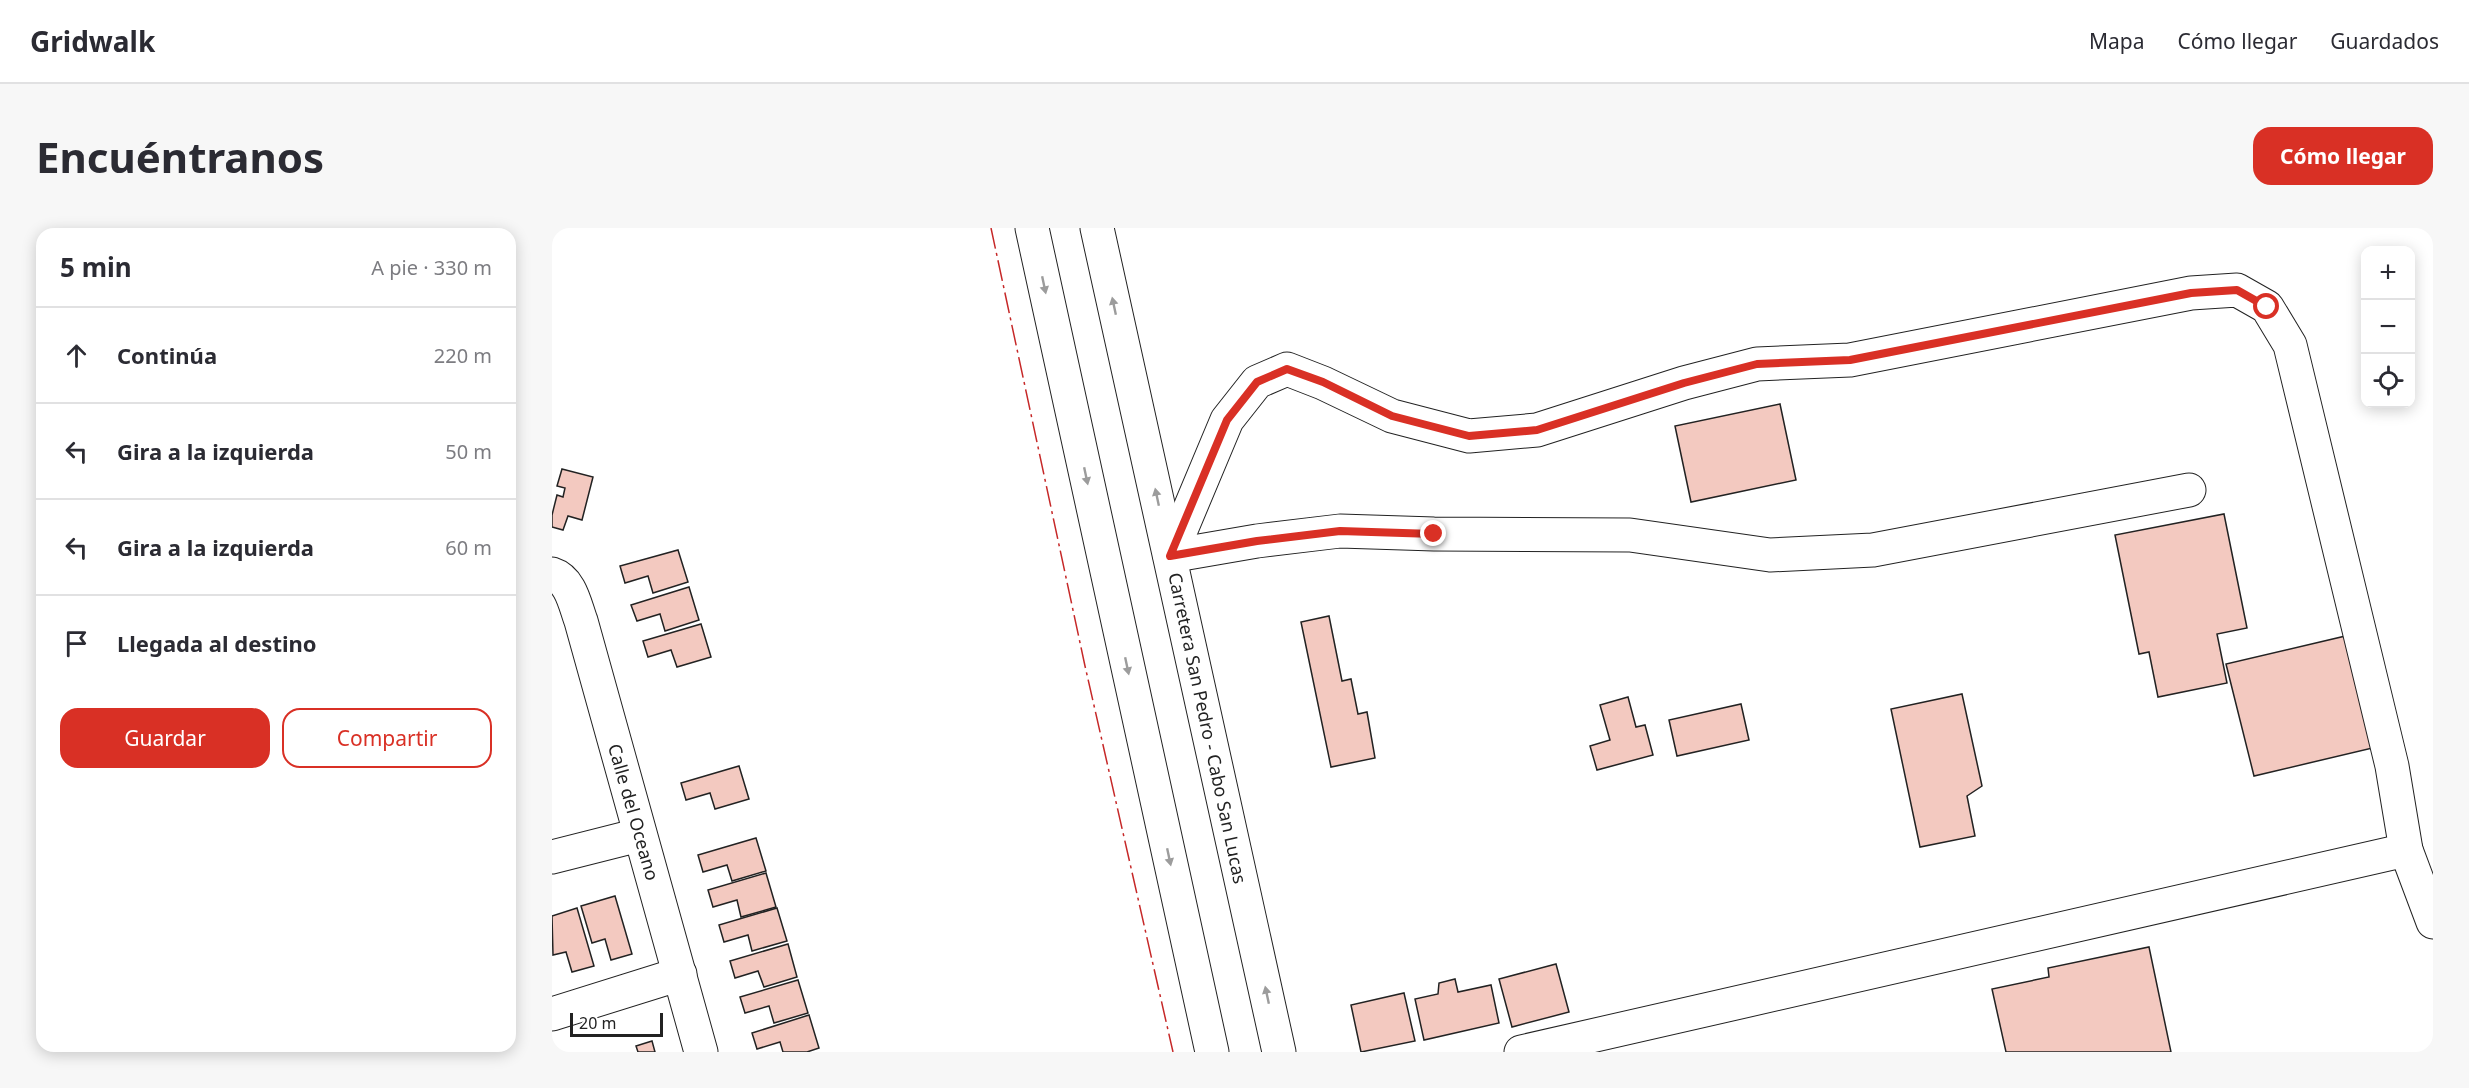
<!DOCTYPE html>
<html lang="es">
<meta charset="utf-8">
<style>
body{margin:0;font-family:"Noto Sans",sans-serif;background:#f7f7f7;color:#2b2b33}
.controls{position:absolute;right:18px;top:18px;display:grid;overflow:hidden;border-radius:12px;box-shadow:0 3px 15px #0003}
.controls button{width:54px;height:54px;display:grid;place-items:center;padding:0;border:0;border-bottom:2px solid #e1e1e2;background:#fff;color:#2b2b33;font:30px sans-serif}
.scale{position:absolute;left:18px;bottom:15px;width:93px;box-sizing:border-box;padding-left:6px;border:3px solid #222;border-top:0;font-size:16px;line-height:21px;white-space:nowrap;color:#222;-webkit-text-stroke:4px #fff;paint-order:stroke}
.stop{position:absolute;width:18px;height:18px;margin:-14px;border:4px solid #d93025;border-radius:50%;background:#fff}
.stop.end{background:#d93025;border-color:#fff;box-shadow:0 2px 6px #0008}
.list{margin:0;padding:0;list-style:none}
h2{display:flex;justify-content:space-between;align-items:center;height:78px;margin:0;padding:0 24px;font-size:26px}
h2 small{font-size:20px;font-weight:400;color:#7c7c81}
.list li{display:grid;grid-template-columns:39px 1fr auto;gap:18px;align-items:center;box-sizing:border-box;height:96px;padding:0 24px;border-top:2px solid #e1e1e2}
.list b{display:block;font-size:22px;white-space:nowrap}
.list em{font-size:20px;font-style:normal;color:#7c7c81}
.actions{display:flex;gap:12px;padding:18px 24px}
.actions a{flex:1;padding:14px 0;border:2px solid #d93025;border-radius:18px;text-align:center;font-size:21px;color:#d93025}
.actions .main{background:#d93025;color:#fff}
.icon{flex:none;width:33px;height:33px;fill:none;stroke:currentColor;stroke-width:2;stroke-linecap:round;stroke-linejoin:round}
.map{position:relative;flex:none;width:1881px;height:824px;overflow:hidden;border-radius:18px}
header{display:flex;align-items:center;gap:36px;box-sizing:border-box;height:84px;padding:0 30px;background:#fff;border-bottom:2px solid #e1e1e2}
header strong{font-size:28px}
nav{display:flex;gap:33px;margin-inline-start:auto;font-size:21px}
.intro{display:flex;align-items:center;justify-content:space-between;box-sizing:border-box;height:144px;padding:0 36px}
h1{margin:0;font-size:42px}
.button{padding:15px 27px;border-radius:18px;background:#d93025;color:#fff;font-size:21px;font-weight:700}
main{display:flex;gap:36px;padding:0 36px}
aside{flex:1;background:#fff;border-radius:18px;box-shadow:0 3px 15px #0003}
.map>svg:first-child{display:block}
</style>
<header>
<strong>Gridwalk</strong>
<nav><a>Mapa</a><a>Cómo llegar</a><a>Guardados</a></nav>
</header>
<div class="intro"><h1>Encuéntranos</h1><a class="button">Cómo llegar</a></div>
<main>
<aside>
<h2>5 min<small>A pie · 330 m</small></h2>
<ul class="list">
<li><svg class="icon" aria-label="ahead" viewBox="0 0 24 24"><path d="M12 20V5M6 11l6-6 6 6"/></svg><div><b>Continúa</b></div><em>220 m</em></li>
<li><svg class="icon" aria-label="left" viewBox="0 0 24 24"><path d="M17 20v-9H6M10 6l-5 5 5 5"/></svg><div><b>Gira a la izquierda</b></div><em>50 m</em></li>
<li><svg class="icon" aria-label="left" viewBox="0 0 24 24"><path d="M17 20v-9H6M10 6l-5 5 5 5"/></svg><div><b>Gira a la izquierda</b></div><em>60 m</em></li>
<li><svg class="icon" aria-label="arrive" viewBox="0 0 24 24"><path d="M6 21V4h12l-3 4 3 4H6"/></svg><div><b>Llegada al destino</b></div></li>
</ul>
<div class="actions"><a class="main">Guardar</a><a>Compartir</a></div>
</aside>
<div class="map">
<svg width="1881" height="824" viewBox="0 0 1881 824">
<rect width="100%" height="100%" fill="#fff"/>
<g fill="#f3c9c0" stroke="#222" stroke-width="1.5">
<path d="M1228,176L1244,252L1139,274L1123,198Z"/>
<path d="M10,241L41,249L30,292L16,288L11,302L0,299V287L5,267L11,269L13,260L5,258Z"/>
<path d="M1672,286L1695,400L1665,406L1675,455L1606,469L1597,424L1587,426L1563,307Z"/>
<path d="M126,322L136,354L101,365L96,348L73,355L68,338Z"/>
<path d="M137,359L147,392L113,403L108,386L85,393L79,377Z"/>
<path d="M777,388L790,453L799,451L806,486L815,484L823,530L779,539L749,394Z"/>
<path d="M149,396L159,429L125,439L119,422L96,429L91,413Z"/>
<path d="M1802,406L1829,518L1702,548L1674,436Z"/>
<path d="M1410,466L1430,558L1415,568L1423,608L1368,619L1339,481Z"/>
<path d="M1076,469L1084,499L1093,497L1101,527L1045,542L1038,518L1058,512L1048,477Z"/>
<path d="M1189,476L1197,512L1125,528L1117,492Z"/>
<path d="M187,538L197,571L163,581L158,565L134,572L129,555Z"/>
<path d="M204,610L214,643L180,653L175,637L151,644L146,627Z"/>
<path d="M214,645L224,679L189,689L185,672L161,679L156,662Z"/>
<path d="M63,668L80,726L59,732L53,711L40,715L29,678Z"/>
<path d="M25,680L42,738L20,744L14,724L1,727L0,688Z"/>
<path d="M225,680L235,713L200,723L196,707L172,714L167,697Z"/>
<path d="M236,716L245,749L212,759L206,743L183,750L178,733Z"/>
<path d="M1597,719L1619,824H1454L1440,761L1497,749L1496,740Z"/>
<path d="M1004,736L1017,784L960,799L947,751Z"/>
<path d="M903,751L906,764L939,757L947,795L872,812L863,771L886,766L887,755Z"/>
<path d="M246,752L256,785L222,795L217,778L193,785L188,769Z"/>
<path d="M852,765L863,813L809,824L799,777Z"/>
<path d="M257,787L267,820L255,824H231L228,814L205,821L200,805Z"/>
<path d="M100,813L103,824H86L84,818Z"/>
</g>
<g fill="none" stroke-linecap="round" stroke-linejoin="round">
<g stroke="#222" stroke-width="35">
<g id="minor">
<path d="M618,328L675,192L705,154L735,141L771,155L840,188L917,208L985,202L1132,155L1205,136L1298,132L1639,65L1685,62L1715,79L1738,117L1840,538L1854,622L1881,694"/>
<path d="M618,328L705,313L788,303L882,306L1078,307L1218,327L1321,322L1637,262"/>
<path d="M0,346C19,352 23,377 29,393L149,824"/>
<path d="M0,629L87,607"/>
<path d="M0,786L128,746"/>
<path d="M969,824L1854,622"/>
</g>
</g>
<g stroke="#222" stroke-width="35">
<g id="highway">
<path d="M480,0L660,824"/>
<path d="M545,0L727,824"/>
</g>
</g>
<use href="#minor" stroke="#fff" stroke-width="33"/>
<use href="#highway" stroke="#fff" stroke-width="33"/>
<path stroke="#c62828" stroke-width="1.5" stroke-dasharray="21 4.5 3 4.5" stroke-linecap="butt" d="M439,0L533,438L621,824"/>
</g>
<defs><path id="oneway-solid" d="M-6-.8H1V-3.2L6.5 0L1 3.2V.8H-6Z" transform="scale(1.5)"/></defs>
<g fill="#9c9c9c">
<use href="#oneway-solid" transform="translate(492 57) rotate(78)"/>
<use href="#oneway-solid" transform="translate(562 78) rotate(-102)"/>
<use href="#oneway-solid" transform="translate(534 248) rotate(78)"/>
<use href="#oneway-solid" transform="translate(605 269) rotate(-102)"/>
<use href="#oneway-solid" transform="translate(575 438) rotate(78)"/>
<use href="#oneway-solid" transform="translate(617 629) rotate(78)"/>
<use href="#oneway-solid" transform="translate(715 767) rotate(-102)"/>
</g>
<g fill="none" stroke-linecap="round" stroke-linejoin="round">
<path stroke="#d93025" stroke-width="8" d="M882,306L788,303L705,313L618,328L675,192L705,154L735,141L771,154L840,188L917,208L985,202L1132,155L1205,136L1298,132L1639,65L1685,62L1715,79"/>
</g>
<g text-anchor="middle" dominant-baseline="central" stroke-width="4.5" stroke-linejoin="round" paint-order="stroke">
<g font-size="18" fill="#222" stroke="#fff">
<text transform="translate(656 500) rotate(78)">Carretera San Pedro - Cabo San Lucas</text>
<text transform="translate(82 584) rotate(74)">Calle del Oceano</text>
</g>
</g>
</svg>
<div class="controls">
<button>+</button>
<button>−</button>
<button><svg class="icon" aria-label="locate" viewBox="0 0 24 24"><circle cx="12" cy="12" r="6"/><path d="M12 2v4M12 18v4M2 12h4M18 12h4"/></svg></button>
</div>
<div class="scale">20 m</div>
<div class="stop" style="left:1715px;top:79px"></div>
<div class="stop end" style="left:882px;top:306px"></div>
</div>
</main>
